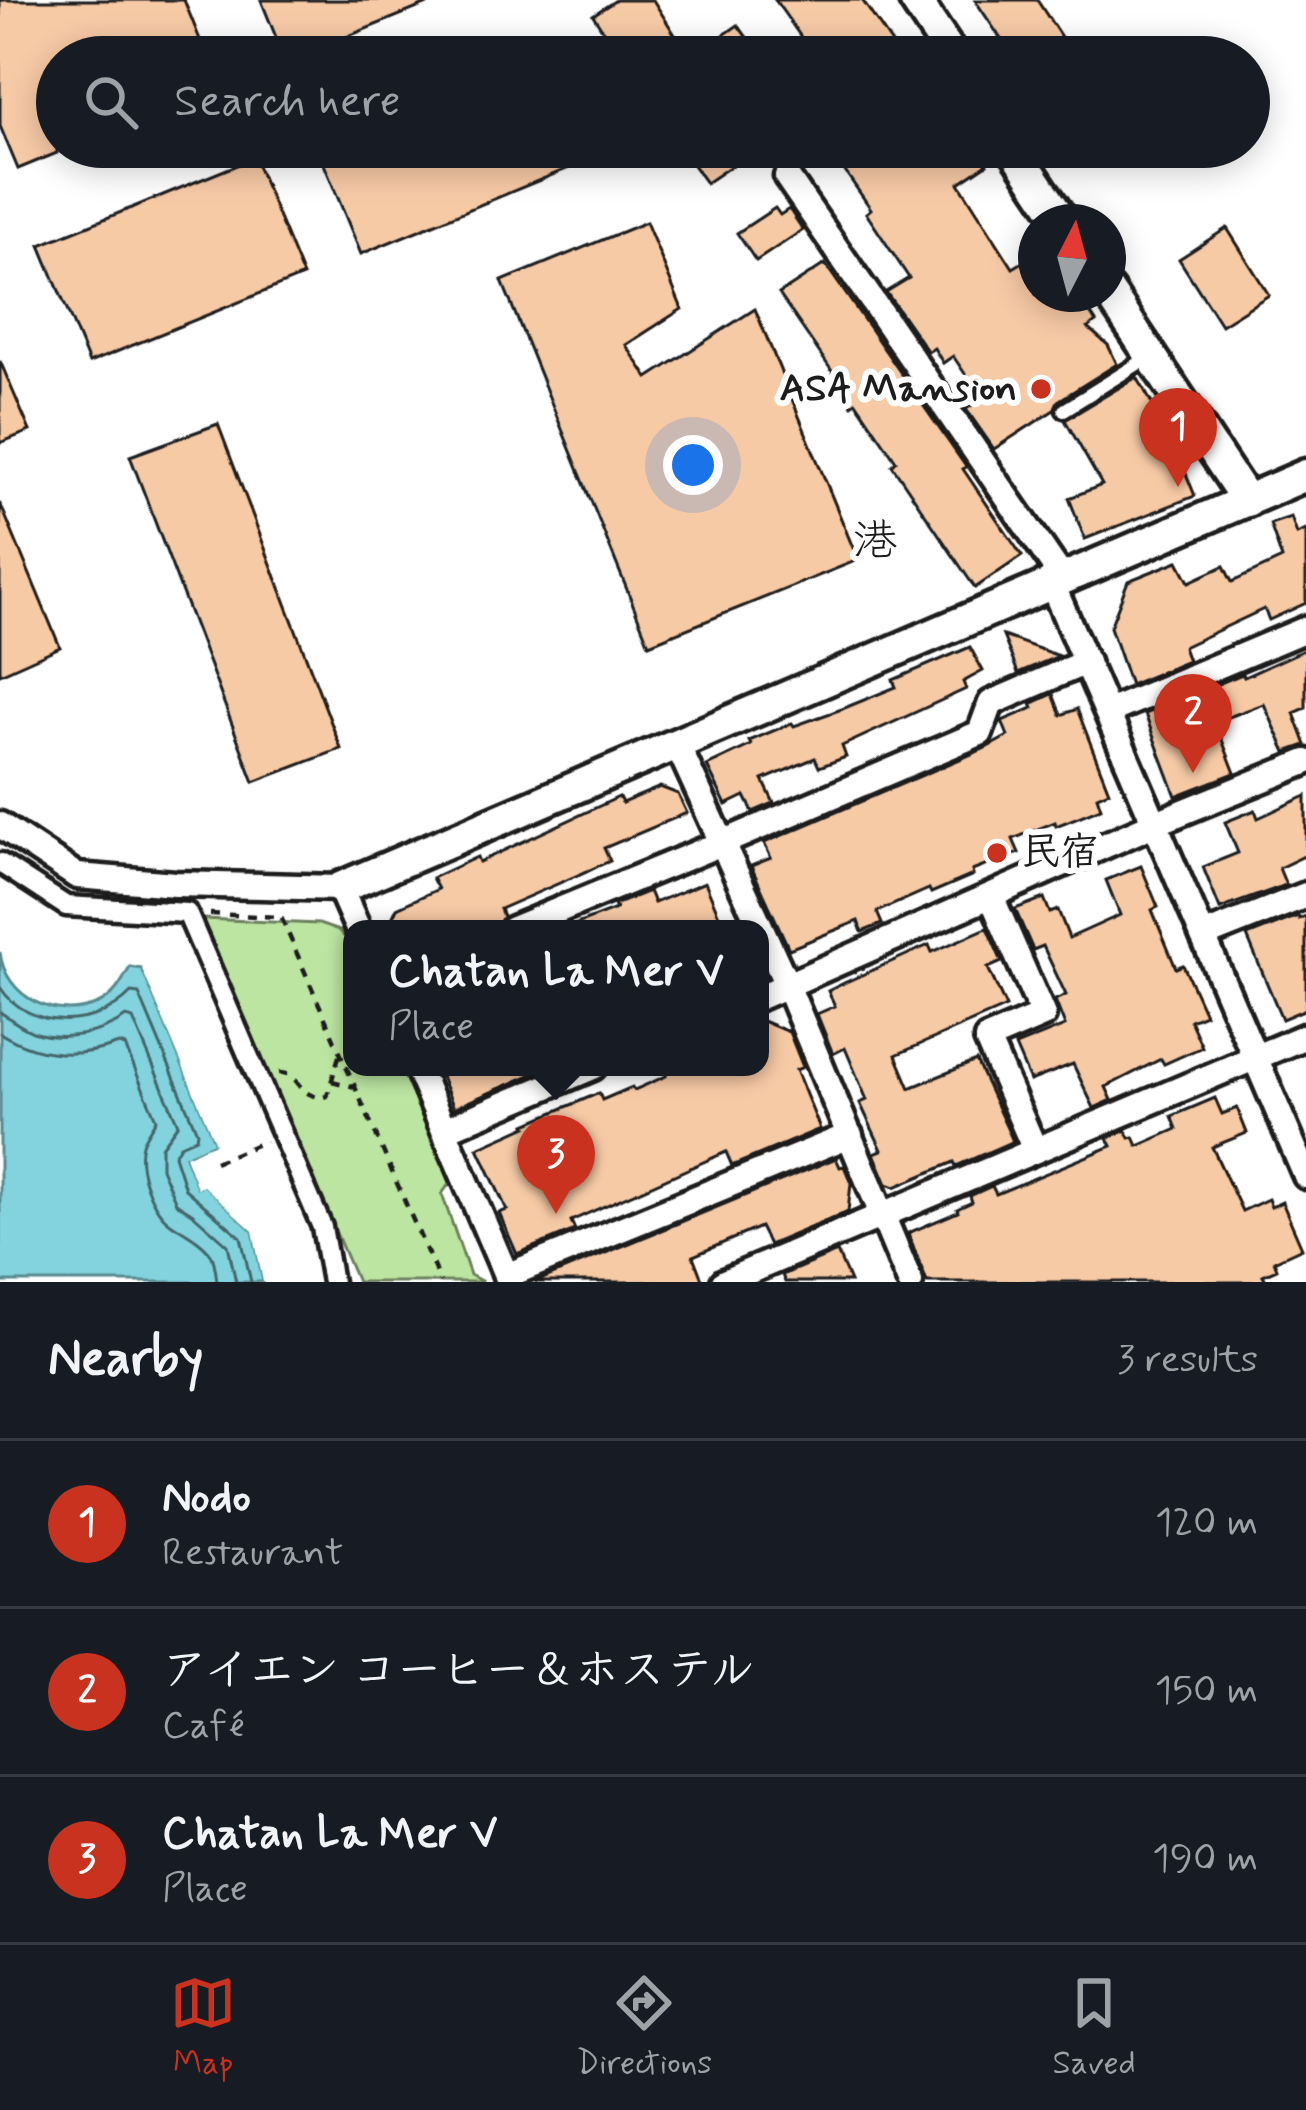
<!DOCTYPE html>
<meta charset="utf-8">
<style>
body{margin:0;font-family:Mynerve,"Klee One",sans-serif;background:#20242c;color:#f1f3f6}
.compass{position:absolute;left:1018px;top:204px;width:108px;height:108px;border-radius:50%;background:#171b24;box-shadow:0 6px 30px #0003;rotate:6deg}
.you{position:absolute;left:693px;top:465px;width:42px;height:42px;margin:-30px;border:9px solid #fff;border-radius:50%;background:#1a73e8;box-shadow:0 0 0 18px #1a73e833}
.badge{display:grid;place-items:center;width:78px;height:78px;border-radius:50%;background:#c8321e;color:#fff;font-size:39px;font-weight:700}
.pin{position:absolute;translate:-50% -99px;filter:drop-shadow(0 3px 6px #0008)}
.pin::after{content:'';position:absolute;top:63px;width:42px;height:36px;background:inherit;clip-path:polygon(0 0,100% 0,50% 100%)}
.popup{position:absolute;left:343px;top:920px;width:426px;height:156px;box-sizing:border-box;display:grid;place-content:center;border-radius:24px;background:#171b24;filter:drop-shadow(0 3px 9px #0005);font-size:39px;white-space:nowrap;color:#9ea1a6}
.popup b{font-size:45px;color:#f1f3f6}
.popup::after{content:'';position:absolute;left:50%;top:100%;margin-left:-24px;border:24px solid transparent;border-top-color:#171b24}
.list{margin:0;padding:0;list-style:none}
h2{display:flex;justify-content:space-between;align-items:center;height:156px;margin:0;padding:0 48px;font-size:51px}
h2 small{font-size:39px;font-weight:400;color:#9ea1a6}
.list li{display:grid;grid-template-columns:78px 1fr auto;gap:36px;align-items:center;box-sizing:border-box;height:168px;padding:0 48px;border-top:3px solid #363941}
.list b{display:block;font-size:45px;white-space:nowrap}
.list p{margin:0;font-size:39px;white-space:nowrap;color:#9ea1a6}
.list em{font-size:39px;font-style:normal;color:#9ea1a6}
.icon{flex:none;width:66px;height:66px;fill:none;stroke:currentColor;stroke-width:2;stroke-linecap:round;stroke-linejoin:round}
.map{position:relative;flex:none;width:1306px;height:1282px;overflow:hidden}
.search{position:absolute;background:#171b24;box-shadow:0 6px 30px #0003;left:36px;right:36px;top:36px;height:132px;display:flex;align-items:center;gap:30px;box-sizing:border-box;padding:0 42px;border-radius:66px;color:#9ea1a6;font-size:45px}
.sheet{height:660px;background:#171b24}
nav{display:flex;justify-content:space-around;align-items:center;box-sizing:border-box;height:168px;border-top:3px solid #363941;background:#171b24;font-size:33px;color:#9ea1a6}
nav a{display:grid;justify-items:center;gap:6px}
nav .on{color:#c8321e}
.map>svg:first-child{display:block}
</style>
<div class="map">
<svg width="1306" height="1282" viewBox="0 0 1306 1282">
<rect width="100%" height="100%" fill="#fff"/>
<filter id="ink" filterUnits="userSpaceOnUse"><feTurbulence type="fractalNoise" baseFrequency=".00833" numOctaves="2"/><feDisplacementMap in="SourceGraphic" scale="24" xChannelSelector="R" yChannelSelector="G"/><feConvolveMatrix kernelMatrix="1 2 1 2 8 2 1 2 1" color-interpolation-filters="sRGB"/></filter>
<g filter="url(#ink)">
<path fill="#bce5a1" stroke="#6c805e" stroke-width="3" d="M202,919L319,924L339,931L352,945V977L346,980L352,994V1067H383L417,1080L454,1177L442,1194L470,1275L483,1282H357Z"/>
<path fill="#82d3de" stroke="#598a90" stroke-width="3" d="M0,952C5,997 55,1022 98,1004C114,997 122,982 130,967L142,969L215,1143L185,1156L197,1187L204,1185L253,1231L263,1282H0Z"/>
<path fill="#fff" d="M146,965L221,1142L218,1149L192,1159L200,1180H207L258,1228L269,1282H263L253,1231L204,1186L197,1188L185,1156L215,1143L142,969Z"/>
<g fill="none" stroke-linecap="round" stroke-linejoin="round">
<g stroke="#45656a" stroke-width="3">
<path d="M0,987C29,1032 97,1029 131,993L139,994L197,1132L196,1138L180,1145L174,1155L185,1189L241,1237L251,1282"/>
<path d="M0,1012C10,1019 22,1028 33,1032C64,1042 101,1034 126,1017L133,1019L178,1124L161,1147V1168L176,1203L193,1214L228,1245L236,1282"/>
<path d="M0,1033C38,1057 77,1059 119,1044L125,1046L156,1119C152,1127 145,1135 142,1144C136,1168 151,1210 172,1224C184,1232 202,1241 211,1254C215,1261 216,1274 217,1282"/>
</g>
</g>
<g fill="#f7caa6" stroke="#1c1c1c" stroke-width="3">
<path d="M0,0H184L207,57H57V153L18,169L0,126Z"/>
<path d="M261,0H435V1L297,57H284Z"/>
<path d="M616,0H653L689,57H620L593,15Z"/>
<path d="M775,0H862L901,57H815Z"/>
<path d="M975,0H1037L1074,57H1013Z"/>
<path d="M738,25L761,57H692Z"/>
<path d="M317,147H572L579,164L361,254Z"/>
<path d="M680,147H759L706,183Z"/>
<path d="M828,147H975L987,164L959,183L1013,268L1028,259L1036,271V294H1057L1064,307L1080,297L1096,322L1088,328L1108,345L1117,364L1058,401L1054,410L994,449L966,409L982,399L953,356L943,363L934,348L928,352L886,292L909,278L866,213L871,209Z"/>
<path d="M254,158L303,276L89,363L40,245Z"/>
<path d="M775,208L780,215L789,209L803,230L756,261L737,233Z"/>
<path d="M646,222L682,309L626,345L648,378L755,309L858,560L649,644L502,281Z"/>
<path d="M1227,228L1269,295L1221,325L1179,259Z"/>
<path d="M825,264L966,467L963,469L1022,556L975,588L892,465L896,461L856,402L852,405L831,376L834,374L779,294Z"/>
<path d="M0,361L30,431L0,443Z"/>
<path d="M1137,377L1172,439L1195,496L1085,539L1069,498L1102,485L1065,420Z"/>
<path d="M218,424L341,749L254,782L130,456Z"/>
<path d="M0,503L60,647L0,674Z"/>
<path d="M1291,517L1297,534L1306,530V603L1269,620L1264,609L1183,647L1188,661L1130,685L1110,627L1128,581L1178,561L1189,582L1224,566L1232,582L1282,559L1270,524Z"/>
<path d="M1003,636L1059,656L1018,673Z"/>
<path d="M970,647L983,671L963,682L966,689L842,746L846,757L819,767L815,758L763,780L774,803L753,812L745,796L726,805L707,766L751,745L749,741L792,723L794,726L842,709L896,687L893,680Z"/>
<path d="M1306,649V708L1294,713L1306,745L1286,752L1264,704L1215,722L1235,773L1176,796L1145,714L1242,674L1244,677Z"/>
<path d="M1053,694L1061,715L1077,709L1109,791L1097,796L1101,808L1056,826L1055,822L1013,839L1019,853L972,871L973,875L931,893L929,889L877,912L882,924L862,932L858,921L789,949L751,866L771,858L764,843L986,748L1008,736L1002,721L1033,708L1031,704Z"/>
<path d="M660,787L678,794L687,813L604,848L610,861L500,909L503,916L497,929H387L397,908L438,889L432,878L477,857L479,862L619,797L622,803Z"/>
<path d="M1306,796V855L1279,868L1286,885L1220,909L1203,867L1238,853L1225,822L1255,810L1258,818Z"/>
<path d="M1141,866L1158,907L1152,910L1176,968L1183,965L1205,1014L1190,1020L1202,1047L1164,1064L1161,1059L1106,1087L1112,1100L1094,1108L1073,1064L1030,1081L1015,1046L1065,1026L1055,1000L1066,995L1043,946L1033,950L1015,909L1044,898L1050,913L1058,910L1069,938L1120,915L1106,880Z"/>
<path d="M705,882L725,929H569V927L616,909L614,905L649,891L654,903Z"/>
<path d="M1298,916L1299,919L1306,916V1009L1282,1019L1247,936Z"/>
<path d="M987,928L1002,962L988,968L1006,1007L896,1055L910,1088L976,1061L1013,1141L956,1166L954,1162L895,1187L887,1184L874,1153L882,1150L860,1103L867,1100L845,1048L833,1054L817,1014L835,1006L828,991L846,982L929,945L932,952Z"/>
<path d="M760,1020L789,1032L803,1067L796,1070L820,1129L732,1166L726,1152L571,1221L575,1230L517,1254L499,1213L507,1210L478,1148L527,1126L526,1124L599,1093L602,1100L632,1087L634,1090L666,1076L667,1067H760Z"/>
<path d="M437,1067H547V1068L454,1108Z"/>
<path d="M1215,1098L1222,1114L1237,1108L1247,1133L1212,1147L1242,1211L1268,1199L1271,1207L1282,1202L1302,1248L1274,1261L1277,1269L1263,1275L1267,1282H927L908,1233L958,1212L957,1209L972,1202L970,1196L992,1186L996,1194L1112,1146L1108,1138L1126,1130L1130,1138L1134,1137L1138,1146L1177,1129L1172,1116Z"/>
<path d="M836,1158L840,1167L844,1166L851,1183L848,1212L769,1245L760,1227L693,1256L703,1282H535Z"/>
<path d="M837,1252L850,1282H785L782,1275Z"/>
</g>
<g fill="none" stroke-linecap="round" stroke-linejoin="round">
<g stroke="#1c1c1c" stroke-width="21">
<path id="service" d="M1064,410L1149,357"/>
</g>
<g stroke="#1c1c1c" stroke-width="27">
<path id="pedestrian" d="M0,863L66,906L187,913L322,1227L332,1282"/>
</g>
<g stroke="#1c1c1c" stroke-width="33">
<g id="minor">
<path d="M787,177L1055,567L1052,584L1306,1176"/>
<path d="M1108,712L1306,629"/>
<path d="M677,744L787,985L910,1282"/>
<path d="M0,825L77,876L175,884L340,888L358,929"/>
<path d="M991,896L1043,1015L987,1039L1035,1150"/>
<path d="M513,929L722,843L980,733L991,703L1086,662"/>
<path d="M1203,936L1306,895"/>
<path d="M760,997L1156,823L1306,762"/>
<path d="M417,1067L509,1282"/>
<path d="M444,1130L593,1067"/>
<path d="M506,1276L850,1135"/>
<path d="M724,1282L1306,1036"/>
</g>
</g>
<g stroke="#1c1c1c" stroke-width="39">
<g id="tertiary">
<path d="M915,0L953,57"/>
<path d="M1013,147L1063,222"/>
<path d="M1108,291L1247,501"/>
<path d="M340,888L1306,475"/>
</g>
</g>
<g stroke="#1c1c1c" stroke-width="4.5" stroke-dasharray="9 9" stroke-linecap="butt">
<path d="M210,914L281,917L440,1282"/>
<path d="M279,1073C294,1072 296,1084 306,1092C310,1095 315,1096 319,1098L327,1096L340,1053"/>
<path d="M332,1081L355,1087"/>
<path d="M215,1162L265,1141"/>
</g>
<use href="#service" stroke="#fff" stroke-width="12"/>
<use href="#pedestrian" stroke="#fff" stroke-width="18"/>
<use href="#minor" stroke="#fff" stroke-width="24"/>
<use href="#tertiary" stroke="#fff" stroke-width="30"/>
</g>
</g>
<g fill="#c8321e" stroke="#fff" stroke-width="4.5">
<circle cx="1041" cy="389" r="12"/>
<circle cx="997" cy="853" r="12"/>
</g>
<g text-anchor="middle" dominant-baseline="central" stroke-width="12" stroke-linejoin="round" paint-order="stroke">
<g font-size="39" font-weight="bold" fill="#1c1c1c" stroke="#fff" text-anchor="end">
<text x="1017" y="389">ASA Mansion</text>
<text x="1021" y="853" text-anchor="start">民宿</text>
</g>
<g font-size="45" fill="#1c1c1c" stroke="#fff">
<text x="875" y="542">港</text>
</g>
</g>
</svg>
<svg class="compass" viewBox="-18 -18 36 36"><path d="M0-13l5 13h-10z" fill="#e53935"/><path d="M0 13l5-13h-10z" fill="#9ea1a6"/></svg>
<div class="you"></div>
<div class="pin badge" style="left:1178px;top:487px">1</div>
<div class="pin badge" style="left:1193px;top:773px">2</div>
<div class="pin badge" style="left:556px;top:1214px">3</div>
<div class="popup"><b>Chatan La Mer V</b>Place</div>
<div class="search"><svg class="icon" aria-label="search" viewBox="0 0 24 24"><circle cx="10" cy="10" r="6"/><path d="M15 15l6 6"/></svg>Search here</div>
</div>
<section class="sheet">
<h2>Nearby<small>3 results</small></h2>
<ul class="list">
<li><span class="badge">1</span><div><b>Nodo</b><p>Restaurant</p></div><em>120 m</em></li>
<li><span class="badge">2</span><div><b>アイエン コーヒー＆ホステル</b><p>Café</p></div><em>150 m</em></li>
<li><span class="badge">3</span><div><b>Chatan La Mer V</b><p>Place</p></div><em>190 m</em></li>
</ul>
</section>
<nav>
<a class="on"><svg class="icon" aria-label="map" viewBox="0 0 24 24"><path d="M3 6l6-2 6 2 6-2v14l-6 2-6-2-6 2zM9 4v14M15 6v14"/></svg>Map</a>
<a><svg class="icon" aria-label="directions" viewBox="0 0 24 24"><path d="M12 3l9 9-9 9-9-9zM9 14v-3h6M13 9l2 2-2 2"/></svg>Directions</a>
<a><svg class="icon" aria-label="saved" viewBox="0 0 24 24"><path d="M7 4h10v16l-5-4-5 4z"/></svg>Saved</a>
</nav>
